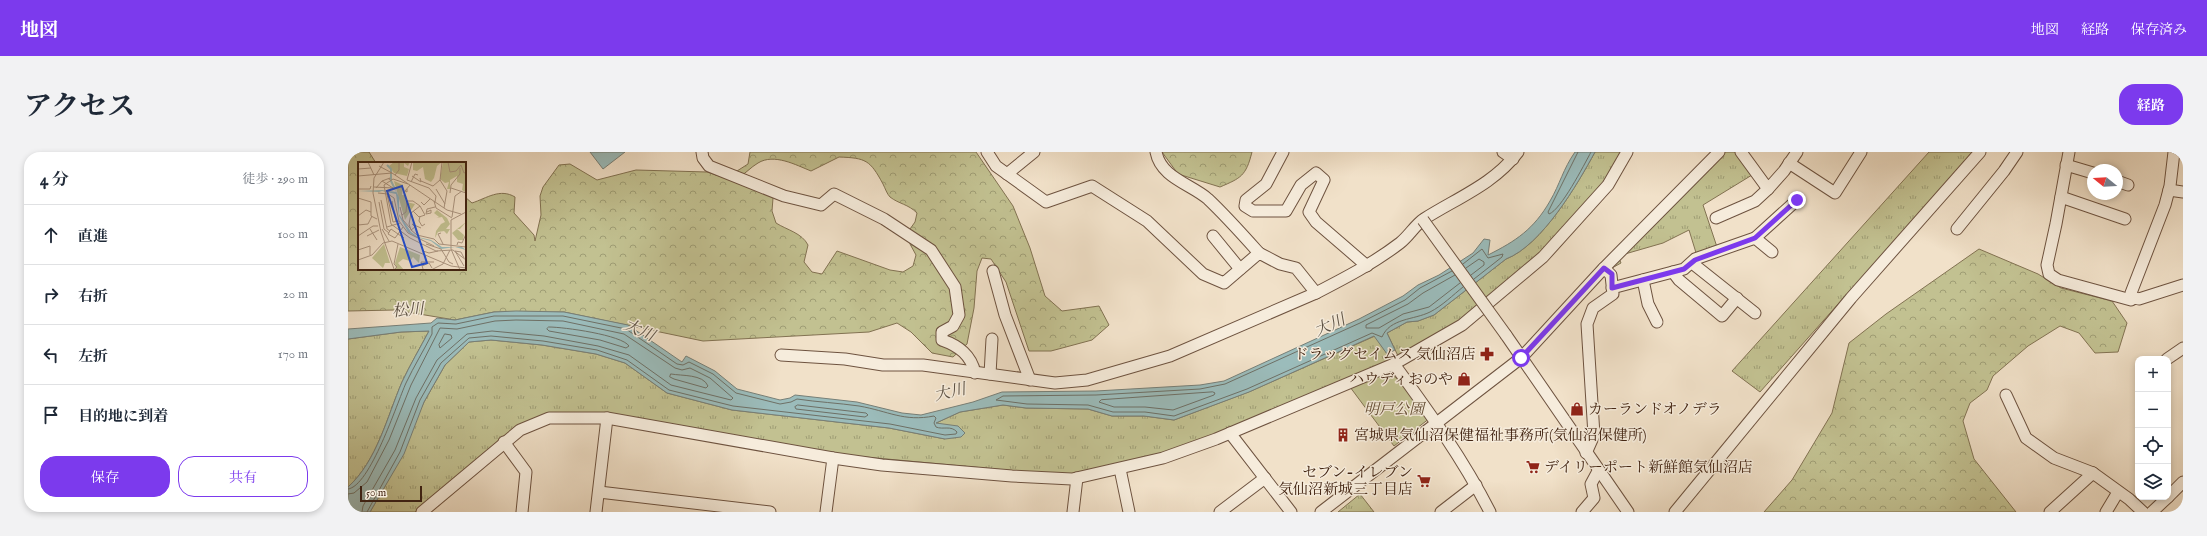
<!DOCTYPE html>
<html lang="ja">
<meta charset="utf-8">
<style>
body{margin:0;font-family:"IM FELL English","Noto Serif JP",serif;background:#f2f2f3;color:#1f2937}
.controls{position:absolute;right:12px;bottom:12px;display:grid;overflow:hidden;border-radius:8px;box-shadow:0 2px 6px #0003}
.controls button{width:36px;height:36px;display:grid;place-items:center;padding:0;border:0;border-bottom:1px solid #e0e1e3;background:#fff;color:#1f2937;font:20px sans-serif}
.compass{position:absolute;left:1739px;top:12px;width:36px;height:36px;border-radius:50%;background:#fff;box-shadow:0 2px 6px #0003;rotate:288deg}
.scale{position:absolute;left:12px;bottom:10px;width:62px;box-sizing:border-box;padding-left:4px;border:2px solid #422412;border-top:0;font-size:11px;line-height:14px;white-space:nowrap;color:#422412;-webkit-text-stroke:3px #f6ecdc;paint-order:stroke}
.stop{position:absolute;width:12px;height:12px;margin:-9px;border:3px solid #7c3aed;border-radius:50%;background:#fff}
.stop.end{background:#7c3aed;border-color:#fff;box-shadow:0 1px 4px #0008}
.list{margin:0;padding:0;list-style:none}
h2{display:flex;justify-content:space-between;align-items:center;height:52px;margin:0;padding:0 16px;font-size:17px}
h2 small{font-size:13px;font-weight:400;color:#747a83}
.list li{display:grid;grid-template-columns:26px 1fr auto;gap:12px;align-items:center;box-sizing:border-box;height:60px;padding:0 16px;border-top:1px solid #e0e1e3}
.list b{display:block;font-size:15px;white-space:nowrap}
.list em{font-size:13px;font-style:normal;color:#747a83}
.actions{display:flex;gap:8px;padding:12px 16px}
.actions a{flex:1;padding:9px 0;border:1px solid #7c3aed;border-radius:16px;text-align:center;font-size:14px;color:#7c3aed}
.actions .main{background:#7c3aed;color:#fff}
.icon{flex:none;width:22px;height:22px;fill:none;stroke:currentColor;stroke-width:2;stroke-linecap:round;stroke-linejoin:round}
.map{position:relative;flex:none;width:1835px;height:360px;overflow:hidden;border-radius:16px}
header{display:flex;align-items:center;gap:24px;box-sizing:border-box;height:56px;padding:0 20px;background:#7c3aed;color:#fff}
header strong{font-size:19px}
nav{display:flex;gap:22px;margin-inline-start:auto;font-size:14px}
.intro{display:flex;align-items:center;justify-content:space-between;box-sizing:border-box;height:96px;padding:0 24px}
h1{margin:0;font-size:28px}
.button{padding:10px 18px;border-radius:16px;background:#7c3aed;color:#fff;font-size:14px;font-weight:700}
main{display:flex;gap:24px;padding:0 24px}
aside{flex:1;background:#fff;border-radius:16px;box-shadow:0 2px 6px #0003}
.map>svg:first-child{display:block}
</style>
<header>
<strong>地図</strong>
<nav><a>地図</a><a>経路</a><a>保存済み</a></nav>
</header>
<div class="intro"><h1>アクセス</h1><a class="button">経路</a></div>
<main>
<aside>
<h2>4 分<small>徒歩 · 290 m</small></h2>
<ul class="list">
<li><svg class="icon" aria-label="ahead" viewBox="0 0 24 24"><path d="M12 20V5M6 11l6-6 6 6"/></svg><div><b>直進</b></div><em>100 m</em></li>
<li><svg class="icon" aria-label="right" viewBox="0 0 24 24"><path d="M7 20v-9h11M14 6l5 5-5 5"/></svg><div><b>右折</b></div><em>20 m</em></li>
<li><svg class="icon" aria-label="left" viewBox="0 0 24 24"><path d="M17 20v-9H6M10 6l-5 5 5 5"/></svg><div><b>左折</b></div><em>170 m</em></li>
<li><svg class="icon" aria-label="arrive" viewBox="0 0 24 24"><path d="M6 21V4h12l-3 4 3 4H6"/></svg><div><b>目的地に到着</b></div></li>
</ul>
<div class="actions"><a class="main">保存</a><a>共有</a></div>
</aside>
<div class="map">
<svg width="1835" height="360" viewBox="0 0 1835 360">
<defs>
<pattern id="grass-tufts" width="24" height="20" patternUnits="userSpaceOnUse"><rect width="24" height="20" fill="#c2c191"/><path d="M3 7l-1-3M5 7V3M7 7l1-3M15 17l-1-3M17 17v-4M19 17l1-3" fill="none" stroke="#9f9d75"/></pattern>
<pattern id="forest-crowns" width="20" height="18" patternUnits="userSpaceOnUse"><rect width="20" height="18" fill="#c2c191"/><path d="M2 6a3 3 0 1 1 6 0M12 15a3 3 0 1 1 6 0" fill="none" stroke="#9f9d75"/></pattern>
</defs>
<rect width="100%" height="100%" fill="#f1e1c9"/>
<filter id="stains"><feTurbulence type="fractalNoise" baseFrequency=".005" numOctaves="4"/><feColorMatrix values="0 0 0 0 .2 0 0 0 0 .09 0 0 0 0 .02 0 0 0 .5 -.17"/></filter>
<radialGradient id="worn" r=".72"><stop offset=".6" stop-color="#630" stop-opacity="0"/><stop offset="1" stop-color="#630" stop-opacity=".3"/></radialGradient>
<g fill="url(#grass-tufts)" stroke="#827252">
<path d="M1247,0H1279L1195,105L1114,173L1051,206L1039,181L1059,170L1070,169L1086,163L1158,107C1194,93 1229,33 1247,0Z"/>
<path d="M1369,0H1387L1404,23L1355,53L1369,95L1349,104L1341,78L1315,91L1270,104L1273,111L1264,116L1261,114Z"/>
<path d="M1581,0H1625L1412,240L1384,219Z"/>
<path d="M81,179C72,196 62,213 54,230C39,265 29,309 0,335V187L53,180Z"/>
<path d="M1027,184L1046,212L811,305L722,324L485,302L197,263L137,301L67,360H22L36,336L76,250L97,213L121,190L143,188L194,193L248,202L277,211L319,241L384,258L541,276L597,287L593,273L588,271L612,260L655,253L678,256L740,257L764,264H796L826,268L903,239Z"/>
<path d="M1012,342L1026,360H990Z"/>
</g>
<g fill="url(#forest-crowns)" stroke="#827252" fill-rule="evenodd">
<path d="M0,0H21L28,11H11V117H117V45L124,51C139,46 152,36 167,45L166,61L186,83L187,89L193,63L192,44L195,35L211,13L222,12L249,28L288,18L359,20L378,26L400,12L402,0H628L665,54L682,96L697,144L714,159L751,154L761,173L744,188L703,199H681L658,130L643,107L634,106L629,119L626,156L619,192L605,205L584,201L563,180L549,171L521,180L355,189L216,160H146L107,168L47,158L0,159ZM491,5C518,6 522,8 535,32C537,36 539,42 542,45C551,52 560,52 569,61L567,70L562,77V92L568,103L565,114L555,120L542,118L489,99L474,122L464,120L456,110L460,93C454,81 439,78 428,71L424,59L425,46L421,41L390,26C397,22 403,15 410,11C426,1 448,13 463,19Z"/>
<path d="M814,0H904C898,24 893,26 872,35L830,22Z"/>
<path d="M1631,97L1690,122L1713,136L1764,149L1779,171L1770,200L1747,201L1731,181L1712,174L1680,194L1645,224L1639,238L1622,251L1615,269L1626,307L1668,360H1416L1444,328L1484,261L1501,191L1538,162Z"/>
</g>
<path fill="#c2c191" stroke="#827252" d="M1037,220C1056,226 1070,251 1082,266L1046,294L1002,235Z"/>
<g fill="#9bbcbb" stroke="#777f77">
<path d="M242,0H277L255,17Z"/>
<path d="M1227,0H1247C1229,33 1194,93 1158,107L1086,163L1070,169L1059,170L1039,181L1047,198L1039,202L1026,184L901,240L826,268L796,264H764L740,257L678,256L655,253L612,260L588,271L610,274L617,281L613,285L597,287L541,276L384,258L319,241L277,211L248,202L194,193L143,188L121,190L97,213L76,250L56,302L22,360H0V335C29,309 39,265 54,230C62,213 72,196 81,179L53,180L0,187V177L83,171L89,166L107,168L146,160L168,159L216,160L280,173L331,208L334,210L338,204L367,219L389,237L432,248L442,246L447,243L509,250L554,261L573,263L625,250L654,240L748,239L852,233L876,229L1011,167L1055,144L1070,133L1091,123L1125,101L1136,87L1142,88L1140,103C1168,89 1186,77 1202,49C1212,32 1215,17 1227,0Z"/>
</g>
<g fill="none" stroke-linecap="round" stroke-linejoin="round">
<g stroke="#6e7066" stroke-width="1">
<path d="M1230,0L1200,60L1201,62C1213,58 1236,13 1243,0"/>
<path d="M1115,112L1134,97L1140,106L1155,102L1154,105L1126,127"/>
<path d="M1118,116L1131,107L1136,110V113L1123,123"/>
<path d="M1104,119L1072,136L1057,148L1012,171L877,232L852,237L748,243L655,244L648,248L679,252L740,253L765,260H797L826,264L899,237L1024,181L1034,185C1042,166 1066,168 1082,160C1094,154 1105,143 1115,135"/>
<path d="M1107,123L1075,141L1060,152L1018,173V176H1031L1055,162L1081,155L1112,131"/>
<path d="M201,175C216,175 274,183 281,194L278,196L252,188L201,179L199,177Z"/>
<path d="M97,182L103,183L104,186L92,196L91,193Z"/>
<path d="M323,222C334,224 355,222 360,234L358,236L326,227L322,225Z"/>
<path d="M865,240L867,241L866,243L825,258L797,255H766L751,250L753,248Z"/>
<path d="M450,253L518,261L520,263L517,265L448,257L447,255Z"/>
<path d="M0,337C22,335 49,251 58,231C66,214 76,198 84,182V175L90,171L108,172L146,164H215L278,177L329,212L335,213L341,210L365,222L388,241L432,252L443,250L449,247C469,250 490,251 511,254C540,259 556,270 586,264L588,266L586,271L588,275C595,278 603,273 609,280L608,282L597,283L542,272L385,254L321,238L279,208L249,198L195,189L143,184L121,186L93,211L72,248L52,300L19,360"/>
<path d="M0,342L6,341L19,330L41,288L63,233L92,176L109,177L147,169L168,168L215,169L276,182L327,216L334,218L342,216L362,226L385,246L383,248L323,233L281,203L250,194L196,184L144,179L119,182L89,208L68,246L47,298L15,354L14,360"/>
</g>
<g stroke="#6e5340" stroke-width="13">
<g id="minor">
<path d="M354,0L355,6L361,14L436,44L473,53L486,42L536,67L583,98L607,135L611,163L605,174L594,180V188C611,194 623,203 627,221"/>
<path d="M639,0L648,14L698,50L744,34L799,69L855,122L876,131L911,101L932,112L948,116L968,141C997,126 1026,111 1052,91C1061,84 1067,73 1076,67C1109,46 1146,32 1170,0"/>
<path d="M808,0C813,26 843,32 860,47C878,64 894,82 911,101"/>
<path d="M935,0L918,32L898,48L897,54L905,59H938L953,33L968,21L976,28L961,60L968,70L1019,114"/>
<path d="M1155,0L1165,7"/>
<path d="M1393,0L1420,37L1436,19L1449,0"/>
<path d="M1721,0L1708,72L1699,113L1701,122L1710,128L1783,148L1786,146"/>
<path d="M1826,0L1822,34L1817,53L1783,141L1786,146L1791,147L1835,133"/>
<path d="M1441,11L1487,41L1513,0"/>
<path d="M1718,13L1745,21"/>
<path d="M659,22L686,0"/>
<path d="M1769,29L1780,33"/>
<path d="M1821,38L1835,40"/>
<path d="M1713,45L1777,67"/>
<path d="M1368,66L1407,49L1420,37"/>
<path d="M1609,77L1656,19L1669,0"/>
<path d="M865,84L892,117"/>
<path d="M1407,86L1449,48"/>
<path d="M1344,111L1407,161"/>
<path d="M645,119L657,163L682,228"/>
<path d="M1325,120L1331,128L1374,164L1389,146"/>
<path d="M1295,128L1300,152L1309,170"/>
<path d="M1264,136L1336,117L1347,107L1407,86L1424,100"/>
<path d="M1158,183L1280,360"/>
<path d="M433,203L497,207L535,213H575L707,231L739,228L822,204L968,141"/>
<path d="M1819,207L1835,196"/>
<path d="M1046,212C1081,260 1115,307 1142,360"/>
<path d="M642,222L644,187"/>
<path d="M1658,243L1678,286L1706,306L1745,321"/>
<path d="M882,281L943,360"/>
<path d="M156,290L178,320L174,360"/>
<path d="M1238,301L1246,283L1239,172L1245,156L1265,142L1263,123L1256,116"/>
<path d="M772,317L781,360"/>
<path d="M251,340L422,360"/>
<path d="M1820,345L1835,330"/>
<path d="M74,360L172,278L201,266H259L485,306L534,313L664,324L724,327L815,306L868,287L1046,212L1114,173L1195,105L1260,33L1279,0"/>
<path d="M248,360L259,266"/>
<path d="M478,360L485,306"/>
<path d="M725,360L729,326"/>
<path d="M872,360L917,326"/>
<path d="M973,360L1173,206L1256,116L1371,0"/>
<path d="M1093,360L1128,333"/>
<path d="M1234,360L1246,346L1243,332L1250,319"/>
<path d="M1327,360L1503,146L1632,0"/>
<path d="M1702,360L1745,321L1781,347L1795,360"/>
<path d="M1758,360L1770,340"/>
<path d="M1804,360L1820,345"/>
</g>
</g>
<use href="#minor" stroke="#f6ecdc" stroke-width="11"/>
<g stroke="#6e5340" stroke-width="13" stroke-linecap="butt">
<path id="minor-bridge" d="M1075,68L1158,183"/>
</g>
<use href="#minor-bridge" stroke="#f6ecdc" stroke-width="11"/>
</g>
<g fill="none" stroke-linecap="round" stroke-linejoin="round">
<path stroke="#7c3aed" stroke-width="5" d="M1173,206L1256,116L1264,122V136L1336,117L1347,108L1407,86L1449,48"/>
</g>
<defs>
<g id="pharmacy-bare" transform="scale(1.08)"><path d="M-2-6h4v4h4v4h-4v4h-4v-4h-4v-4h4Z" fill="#8f2418" stroke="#f6ecdc" stroke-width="2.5" paint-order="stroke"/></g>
<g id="shop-bare" transform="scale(1.08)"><path d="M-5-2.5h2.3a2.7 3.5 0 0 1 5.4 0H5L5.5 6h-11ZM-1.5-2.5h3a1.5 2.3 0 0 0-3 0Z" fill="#8f2418" stroke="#f6ecdc" stroke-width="2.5" paint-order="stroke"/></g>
<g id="building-bare" transform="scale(1.08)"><path d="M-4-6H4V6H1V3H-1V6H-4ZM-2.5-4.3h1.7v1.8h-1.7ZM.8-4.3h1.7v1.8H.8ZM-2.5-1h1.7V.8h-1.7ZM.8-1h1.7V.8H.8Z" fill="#8f2418" stroke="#f6ecdc" stroke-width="2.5" paint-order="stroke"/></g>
<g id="supermarket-bare" transform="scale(1.08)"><path d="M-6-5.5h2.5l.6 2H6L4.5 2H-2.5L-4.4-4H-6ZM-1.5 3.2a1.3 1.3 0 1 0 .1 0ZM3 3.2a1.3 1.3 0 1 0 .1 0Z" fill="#8f2418" stroke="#f6ecdc" stroke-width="2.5" paint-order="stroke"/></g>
</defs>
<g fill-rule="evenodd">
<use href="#pharmacy-bare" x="1139" y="202"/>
<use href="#shop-bare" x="1116" y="227"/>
<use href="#shop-bare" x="1229" y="257"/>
<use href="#building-bare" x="995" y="283"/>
<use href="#supermarket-bare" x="1185" y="315"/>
<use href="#supermarket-bare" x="1076" y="329"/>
</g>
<g text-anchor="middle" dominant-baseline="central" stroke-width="3" stroke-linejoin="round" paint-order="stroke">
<g font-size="15" fill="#422412" stroke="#f6ecdc" text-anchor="end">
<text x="1128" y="202">ドラッグセイムス 気仙沼店</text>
<text x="1105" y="227">ハウディおのや</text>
<text x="1240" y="257" text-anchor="start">カーランドオノデラ</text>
<text x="1006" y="283" text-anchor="start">宮城県気仙沼保健福祉事務所(気仙沼保健所)</text>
<text x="1196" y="315" text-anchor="start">デイリーポート新鮮館気仙沼店</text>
<text x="1065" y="320">セブン-イレブン<tspan x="1065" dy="17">気仙沼新城三丁目店</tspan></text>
</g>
<g font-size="15" font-style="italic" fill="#624b32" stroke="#f6ecdc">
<text x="1046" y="257">明戸公園</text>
</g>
<g font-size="16" font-style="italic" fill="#5d5245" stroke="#f6ecdc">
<text transform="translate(60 159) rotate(-5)">松川</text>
<text transform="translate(982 174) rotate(-24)">大川</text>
<text transform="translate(291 179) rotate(24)">大川</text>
<text transform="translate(602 241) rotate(-13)">大川</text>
</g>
</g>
<g transform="translate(10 10)">
<rect width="108" height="108" fill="#f1e1c9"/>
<path d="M36,0H52L50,4L46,1V5L51,7L49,14L36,11L31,4ZM55,0H84L79,4L76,16L73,20L67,17L65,5L59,9L55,8ZM85,0H108L107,30L104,28L105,22L99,20V14L92,18V27H89L91,20L87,21L82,17ZM36,19L45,23L44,33H47L48,40L57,42L47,58ZM79,48L89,56L92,62L88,67H92L89,72L86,69L80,70L77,76L78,69L83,62L87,60L84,55L78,56L81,55L76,51ZM26,82L32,101H27L25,106L14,96ZM42,85L62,93L61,101L55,95L52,99L45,97L40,101L46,108H38L37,101Z" fill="#c2c191"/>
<path d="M108,60L102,67H99L106,73L105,78H100L94,71Z" fill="#c2c191"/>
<path d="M36,25L41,35V52L53,70L60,75L73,78L84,85H104L108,88L97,85L83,87L73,79L58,75L50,70L41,54L38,32L24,29L21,30L0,29L24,28L38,30Z" fill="#9bbcbb"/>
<path fill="none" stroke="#9bbcbb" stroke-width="2" d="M29,3L33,7V19L37,27"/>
<path fill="none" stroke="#ab9580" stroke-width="1" d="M10,0L16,13M26,0L16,16L15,31L23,70L36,107M54,0L49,18L71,26L78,34L77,40M90,0L92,10L98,9L103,3L106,11L108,10M0,7L13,6M34,11L89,48L103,52M37,13L41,8V0M0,14L34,11L21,4M54,14L63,20L62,16M82,18L84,0M63,19L75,24L82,18L89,29L86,46M53,20L57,12L60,13M50,22L35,17L26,23L33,62L52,76L78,89L95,88L108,98M16,25L35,26L24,19M18,26L24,19L32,16L31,18M93,26L108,31M49,27V30L47,29L52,23M78,27L87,42M0,31V27H12L13,24M20,31L30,32L36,36L41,59L50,71L76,84M92,31L93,23L102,12V6M29,32L35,60L41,59M0,36L13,40V54L19,57M23,38L29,67L32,69M34,39L38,60M76,39L78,46L94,56M21,40L26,67L31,71M63,40L66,43L72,37M42,45L45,58L52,66M55,49L61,55L67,53L62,44M69,50L73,48V51L68,52L69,47L77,45M44,53L48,50L49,39H55L62,44L53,51L51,62L53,68L59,73L76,77L81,82L108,85M0,54L8,48L13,50M62,54L61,59L64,64L67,62M94,55L97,34L104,29M0,63L10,62L14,54M29,65L42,61M45,65L40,72L37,76L30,72L33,67L40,72L46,76M12,67L19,78M24,67L31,79M53,68L57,65L54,62L63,66M83,71L80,72L85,82M0,74L15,64H20M9,74L21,68M68,82L83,87L91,100L95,102M99,83L100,80L104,81L108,72M0,88L12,84V93M65,89L71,91L80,89M97,89L106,104M97,89L103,90L106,96M0,98L14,93L25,81L34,79L93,104L108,106M64,104L71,101L74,106M65,107L63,100H76M36,108L39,105L36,102L40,82M73,108L85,102L92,88M102,108L93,87V58L108,50"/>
<path fill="#1d4ed8" fill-opacity="0.15" stroke="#1d4ed8" stroke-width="2" d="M44,24L69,101L54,105L29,29Z"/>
<rect width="108" height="108" fill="none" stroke="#422412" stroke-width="2"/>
</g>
<rect width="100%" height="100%" filter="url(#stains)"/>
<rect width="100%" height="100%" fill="url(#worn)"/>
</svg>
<div class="controls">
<button>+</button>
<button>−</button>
<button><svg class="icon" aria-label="locate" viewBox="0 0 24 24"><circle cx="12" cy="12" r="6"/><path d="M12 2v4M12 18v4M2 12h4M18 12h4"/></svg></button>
<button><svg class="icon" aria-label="layers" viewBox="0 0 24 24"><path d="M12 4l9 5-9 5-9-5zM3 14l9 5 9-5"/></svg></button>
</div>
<svg class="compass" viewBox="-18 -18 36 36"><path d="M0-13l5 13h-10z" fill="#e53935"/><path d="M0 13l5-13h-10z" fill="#747a83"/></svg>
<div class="scale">50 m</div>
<div class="stop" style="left:1173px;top:206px"></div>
<div class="stop end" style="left:1449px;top:48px"></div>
</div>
</main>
